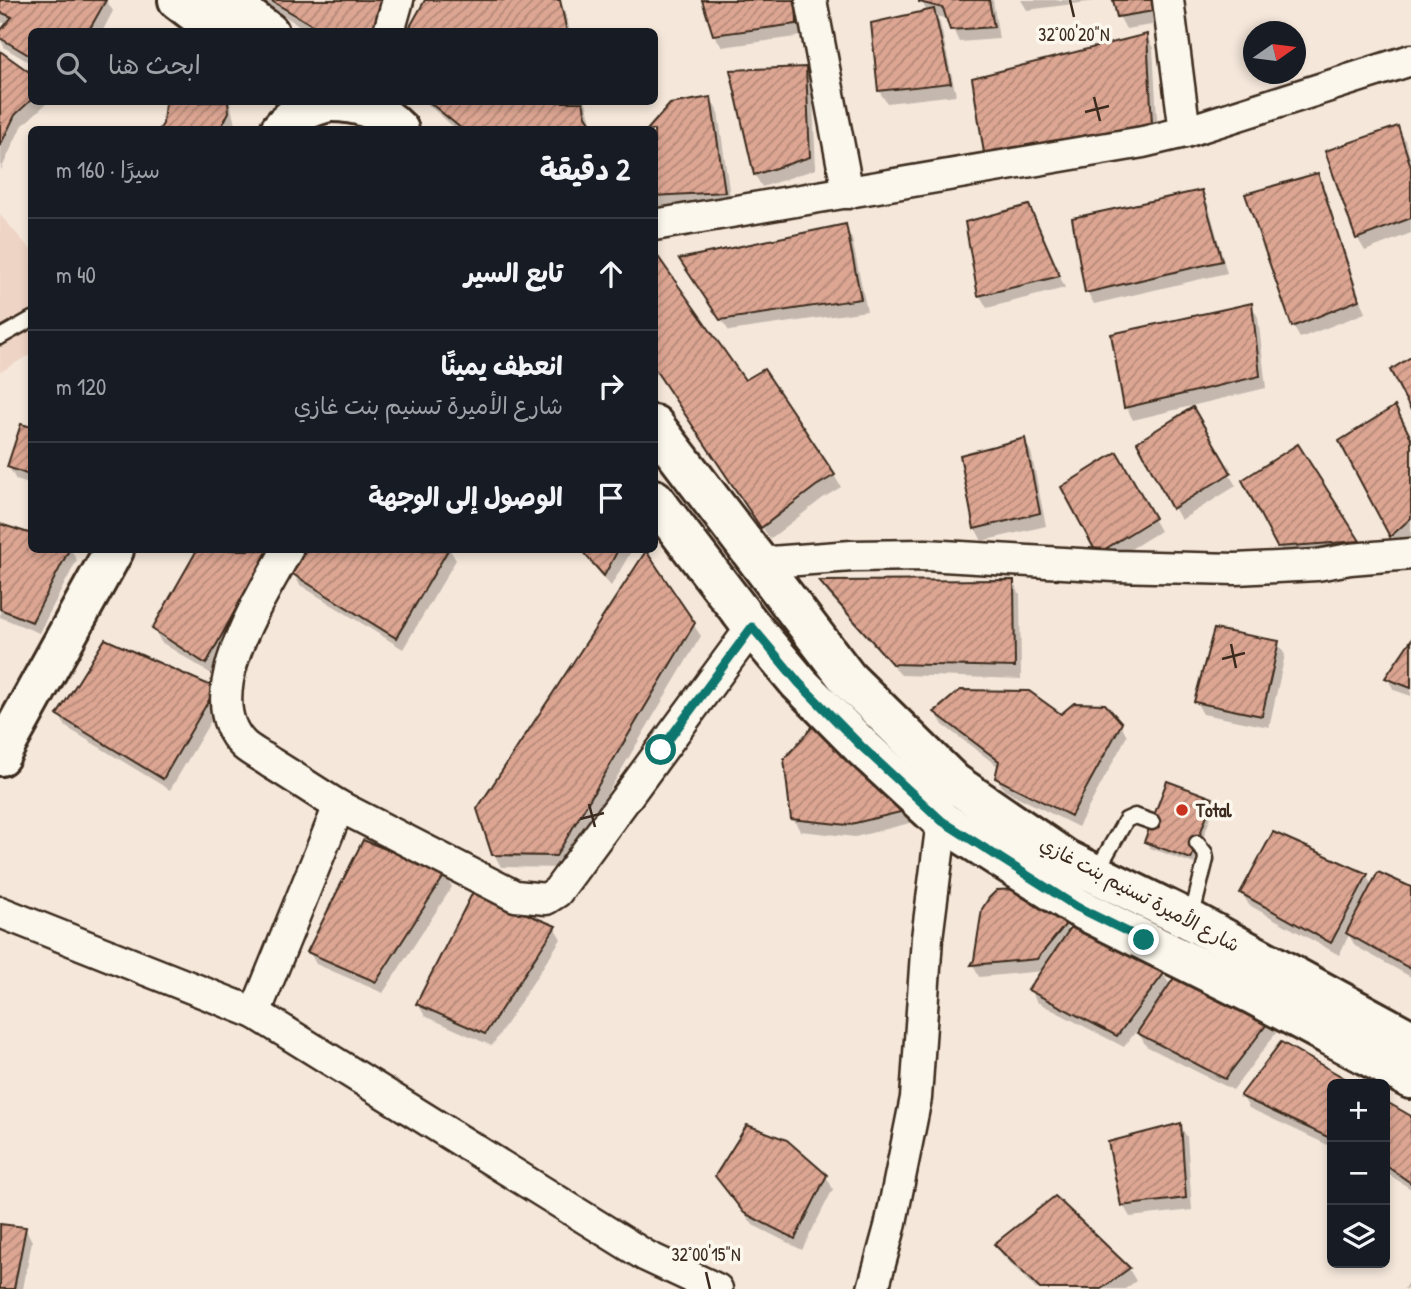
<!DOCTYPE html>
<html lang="ar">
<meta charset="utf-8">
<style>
body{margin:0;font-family:"Patrick Hand","Playpen Sans Arabic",sans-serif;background:#242831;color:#f1f3f6;direction:rtl}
.controls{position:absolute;right:21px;bottom:21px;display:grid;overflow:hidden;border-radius:10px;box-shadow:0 4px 10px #0003}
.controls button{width:63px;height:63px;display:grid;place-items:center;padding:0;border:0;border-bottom:2px solid #363941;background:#171b24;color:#f1f3f6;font:35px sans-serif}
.compass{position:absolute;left:1243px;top:21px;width:63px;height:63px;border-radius:50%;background:#171b24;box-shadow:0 4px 10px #0003;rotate:76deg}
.stop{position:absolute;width:21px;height:21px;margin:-16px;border:5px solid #0f766e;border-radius:50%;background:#fff}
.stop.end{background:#0f766e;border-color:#fff;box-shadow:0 2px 7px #0008}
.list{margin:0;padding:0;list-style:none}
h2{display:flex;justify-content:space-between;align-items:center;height:91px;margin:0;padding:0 28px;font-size:30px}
h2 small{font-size:23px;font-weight:400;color:#9ea1a6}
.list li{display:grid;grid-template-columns:46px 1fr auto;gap:21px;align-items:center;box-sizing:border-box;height:112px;padding:0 28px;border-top:2px solid #363941}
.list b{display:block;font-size:26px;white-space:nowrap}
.list p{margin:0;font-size:23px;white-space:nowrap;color:#9ea1a6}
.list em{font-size:23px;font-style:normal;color:#9ea1a6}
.icon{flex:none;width:38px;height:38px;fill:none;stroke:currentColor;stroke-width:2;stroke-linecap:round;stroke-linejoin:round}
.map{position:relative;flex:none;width:1411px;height:1289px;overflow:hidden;direction:ltr}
.search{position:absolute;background:#171b24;box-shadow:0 4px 10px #0003;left:28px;top:28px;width:630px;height:77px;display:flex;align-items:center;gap:18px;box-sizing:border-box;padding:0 24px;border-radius:10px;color:#9ea1a6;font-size:26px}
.panel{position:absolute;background:#171b24;box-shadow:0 4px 10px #0003;left:28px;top:126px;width:630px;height:427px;border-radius:10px;direction:rtl}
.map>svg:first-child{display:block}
</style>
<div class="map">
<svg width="1411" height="1289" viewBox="0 0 1411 1289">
<defs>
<pattern id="building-hatch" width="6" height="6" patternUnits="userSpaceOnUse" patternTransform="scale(1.75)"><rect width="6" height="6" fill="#dda693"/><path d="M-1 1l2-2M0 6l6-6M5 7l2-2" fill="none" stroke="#b48777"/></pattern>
</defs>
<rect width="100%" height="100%" fill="#f5e7da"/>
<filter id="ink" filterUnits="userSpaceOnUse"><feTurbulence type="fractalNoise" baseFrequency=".0143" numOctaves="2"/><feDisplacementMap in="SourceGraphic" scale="14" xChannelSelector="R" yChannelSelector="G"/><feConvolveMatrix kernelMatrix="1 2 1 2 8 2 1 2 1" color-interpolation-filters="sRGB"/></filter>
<g filter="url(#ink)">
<path fill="#eed4c5" d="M0,215L32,251L31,354L0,372Z"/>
<g fill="#0003">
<path d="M0,0H106L113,11L102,32H32V64L5,48L0,39V34L8,24L0,22Z"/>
<path d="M260,0H399L390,32H309Z"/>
<path d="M427,0H559L565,11L570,32H409Z"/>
<path d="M704,0H801L803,36L722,47L714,35Z"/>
<path d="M921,0H993L999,39L959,42L948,19L936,16L940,23L956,95L887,103L879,91L927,12Z"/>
<path d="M1021,0H1096V1L1027,10Z"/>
<path d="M1115,0H1160L1165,23L1126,29L1119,16Z"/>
<path d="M1146,36L1153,48L1158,136L993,164L986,152Z"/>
<path d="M0,53L32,76V102H48L21,127L1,170Z"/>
<path d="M805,68L812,81L816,169L762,187L755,175Z"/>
<path d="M711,99L718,111L731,204L654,209V130Z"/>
<path d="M167,102H230L235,125L233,130H161L164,124Z"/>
<path d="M425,102H586L593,130H457Z"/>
<path d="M1397,128L1405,140L1411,161V233L1365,251L1358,239L1327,152Z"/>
<path d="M1317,175L1324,188L1365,313L1300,338L1293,326Z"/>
<path d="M1201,192L1208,204L1227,273L1094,304L1087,292Z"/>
<path d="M1033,217L1065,288L987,308L980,296Z"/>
<path d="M845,226L852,239L867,311L729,331L688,272Z"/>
<path d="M1251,305L1258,317L1266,388L1133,420L1126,407Z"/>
<path d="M654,366L745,382L834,475L841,487L823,498L770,539Z"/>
<path d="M1192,409L1236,486L1181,520L1139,443Z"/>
<path d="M32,429V485L16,480L9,467Z"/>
<path d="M1024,440L1031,452L1046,526L982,541L975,528Z"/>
<path d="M1411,440V536L1398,548L1341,442Z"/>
<path d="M1297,447L1359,542L1365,553L1286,558L1279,546Z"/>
<path d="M1117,454L1160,531L1105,565L1098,553Z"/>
<path d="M0,525L32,550H71L77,560L39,633L0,617Z"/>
<path d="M199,550H282L213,675L161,642L154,629Z"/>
<path d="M308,550H450L456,560L403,649L300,585L293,573Z"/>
<path d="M580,550H632L611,586Z"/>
<path d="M1013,582L1020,594L1021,679L901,675L828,594L822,583Z"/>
<path d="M693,624L701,636L563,868L501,867L494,854Z"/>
<path d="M1278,643L1285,655L1269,727L1203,714L1196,702Z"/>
<path d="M1411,643V696L1394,690L1387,678Z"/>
<path d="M215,690L222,702L170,790L66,727L59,715Z"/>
<path d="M936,713L1061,716L1120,724L1127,736L1078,827L1004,790L997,778L999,767L943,725Z"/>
<path d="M815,727L922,820L855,837L800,831L793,818Z"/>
<path d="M1212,800L1215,805L1194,864L1150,848L1146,842Z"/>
<path d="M445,875L452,887L383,993L316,964L309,951Z"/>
<path d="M1366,875L1373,887L1411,889V977L1355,946L1349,935L1339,955L1249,905L1242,893Z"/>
<path d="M1065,925L1070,933L1163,974L1171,986L1272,1017L1279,1029L1233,1090L1146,1046L1137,1030L1124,1047L1037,1002L1030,990L1044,971L979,977L973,965L976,961Z"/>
<path d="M554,927L561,939L492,1046L425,1016L418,1004Z"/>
<path d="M1281,1044L1351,1084H1332V1147L1249,1108L1242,1096Z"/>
<path d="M1385,1103L1411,1118V1189L1385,1172Z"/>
<path d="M1180,1125L1187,1137L1192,1210L1130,1217L1123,1205Z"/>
<path d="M717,1176H826L833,1189L802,1250L753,1225Z"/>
<path d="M1055,1198L1129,1269L1136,1281L1125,1289H1036L1003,1256L996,1244Z"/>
<path d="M0,1226L25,1228L32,1241L23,1289H0Z"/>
<path d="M1411,1276V1289H1404Z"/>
</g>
<g fill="url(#building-hatch)" stroke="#3b2a1e" stroke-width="2">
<path d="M0,0H106L88,32H32V57L0,38V31L12,17L0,12Z"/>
<path d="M270,0H389L380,32H324Z"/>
<path d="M425,0H560L567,32H407Z"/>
<path d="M702,0H796L797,24L713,35Z"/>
<path d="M919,0H989L994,27L950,30L943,8L919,2Z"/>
<path d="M1113,0H1157L1160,10L1117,17Z"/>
<path d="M934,9L951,83L878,91L871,23Z"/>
<path d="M1147,34L1152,124L984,153L972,78Z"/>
<path d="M0,51L32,74V99L15,115L0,146Z"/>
<path d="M806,67L810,157L754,175L730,70Z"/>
<path d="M711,97L725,192L654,196V130H647L670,104Z"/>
<path d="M165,102H228L229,112L220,130H159L163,124Z"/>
<path d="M429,102H583L586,116L595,130H463Z"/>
<path d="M1398,126L1411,167V218L1356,239L1325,151Z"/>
<path d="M1318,173L1359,300L1292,327L1245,194Z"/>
<path d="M1202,190L1222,261L1085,293L1072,218Z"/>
<path d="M1029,205L1060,276L978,296L965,222Z"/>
<path d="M846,224L861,299L720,320L679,259Z"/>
<path d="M654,251L745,380L764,369L835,475L816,486L761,528L654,368Z"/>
<path d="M1252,303L1260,376L1124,408L1111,334Z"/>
<path d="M1411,357V410L1390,370Z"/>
<path d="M1395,406L1411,438V518L1390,537L1339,441Z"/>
<path d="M1193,407L1231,473L1172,509L1137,442Z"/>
<path d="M21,424L32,427V476L7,467Z"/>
<path d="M1025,438L1040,513L974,529L960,455Z"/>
<path d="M1298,444L1360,541L1277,547L1242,480Z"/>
<path d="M1117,452L1155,518L1097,554L1061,487Z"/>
<path d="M0,524L32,534V550H69L32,622L0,609Z"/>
<path d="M197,550H268L206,664L152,629Z"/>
<path d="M306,550H448L396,638L291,573Z"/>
<path d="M581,550H618L604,576Z"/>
<path d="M646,551L695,623L556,856L492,855L477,809Z"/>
<path d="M1014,580L1015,667L892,664L819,581Z"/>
<path d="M1214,629L1279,641L1262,716L1194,702Z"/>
<path d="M105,639L216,688L163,779L57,715Z"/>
<path d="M1411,640V688L1385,678Z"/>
<path d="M960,690L1029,691L1061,714L1074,703L1105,704L1122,723L1071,816L995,778L999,761L934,712Z"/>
<path d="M815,724L917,808L847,825L791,819L784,759Z"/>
<path d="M1167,781L1213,798L1191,859L1144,842Z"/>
<path d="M1273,832L1368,874L1331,943L1240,893Z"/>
<path d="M363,840L446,873L376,982L307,952Z"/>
<path d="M1378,872L1411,887V969L1346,933Z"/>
<path d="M1018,889L1066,924L1037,959L971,965L974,960L982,909L989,898L997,890Z"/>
<path d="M473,892L556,926L485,1034L416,1004Z"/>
<path d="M1072,926L1165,972L1117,1036L1028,990Z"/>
<path d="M1180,969L1273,1016L1225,1079L1137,1033Z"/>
<path d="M1281,1042L1355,1084H1332V1139L1240,1096Z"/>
<path d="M1385,1101L1411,1116V1183L1385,1165Z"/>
<path d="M1181,1123L1186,1198L1121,1206L1108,1142Z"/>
<path d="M747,1125L787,1140L827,1175L795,1239L744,1213L715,1176Z"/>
<path d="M1055,1196L1130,1268L1101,1289H1040L994,1244Z"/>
<path d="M0,1224L26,1227L14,1289H0Z"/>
</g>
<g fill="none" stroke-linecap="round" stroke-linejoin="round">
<g stroke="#3b2a1e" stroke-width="19">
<g id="lane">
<path d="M0,337L32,319"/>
<path d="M1096,872L1126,820L1135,816L1152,822"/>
<path d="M1191,919L1206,859L1205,853L1197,843"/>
</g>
</g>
<g stroke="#3b2a1e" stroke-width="35">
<g id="street">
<path d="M811,0L848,193"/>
<path d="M1168,0L1185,132"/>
<path d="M389,32L398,0"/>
<path d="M654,225L1143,142L1185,132L1411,60"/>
<path d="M287,550C262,597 194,697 244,745C252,752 263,757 271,763C294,777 316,792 339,806"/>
<path d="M757,563L852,556L926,555L1114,566L1236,569L1317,565L1350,559L1411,554"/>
<path d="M0,912L255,1013L646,1256L717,1289"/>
<path d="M255,1013L339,806L515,896L546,899L557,892L752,627"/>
<path d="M873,1289L890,1227L916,1098L927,938L942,821"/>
</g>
</g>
<g stroke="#3b2a1e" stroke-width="44">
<g id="secondary">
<path d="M178,0L220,32"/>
<path d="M225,0L269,32"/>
<path d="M331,102C359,102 379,109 399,130"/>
<path d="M280,130C293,114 310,107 329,102"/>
<path d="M654,425L848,679L954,783L1065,859L1190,920L1411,1040"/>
<path d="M654,499L752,627L799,683L861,746L942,821L1077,907L1254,995L1411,1079"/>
<path d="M0,756L114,550"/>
</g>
</g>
<use href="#lane" stroke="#fbf7ec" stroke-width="14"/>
<use href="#street" stroke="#fbf7ec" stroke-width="30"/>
<use href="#secondary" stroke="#fbf7ec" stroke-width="38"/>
</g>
</g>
<g fill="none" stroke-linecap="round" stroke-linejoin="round" filter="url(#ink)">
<path stroke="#0f766e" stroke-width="9" d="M661,750L752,627L799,683L861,746L942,821L1077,907L1144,940"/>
</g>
<path fill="none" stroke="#3b2a1e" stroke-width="2.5" d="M1070,0L1074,17M1094,97L1100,121M1085,112L1109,106M1231,644L1236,668M1222,659L1245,653M589,804L595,827M580,819L604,813M706,1272L710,1289"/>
<circle fill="#c8321e" stroke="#fbf7ec" stroke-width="2.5" cx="1182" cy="810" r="7"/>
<g text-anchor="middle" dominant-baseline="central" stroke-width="7" stroke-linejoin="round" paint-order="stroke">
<g font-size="19" font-weight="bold" fill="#3b2a1e" stroke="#fbf7ec" text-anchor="start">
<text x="1196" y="810">Total</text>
</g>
<g font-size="19" fill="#3b2a1e" stroke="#fbf7ec">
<text transform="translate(1140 894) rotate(28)">شارع الأميرة تسنيم بنت غازي</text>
</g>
</g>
<g font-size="18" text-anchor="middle" fill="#3b2a1e" stroke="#fbf7ec" stroke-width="7" stroke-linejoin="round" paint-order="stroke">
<text x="1074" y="41">32°00'20"N</text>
<text x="706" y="1261">32°00'15"N</text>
</g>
</svg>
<div class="controls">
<button>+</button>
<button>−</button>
<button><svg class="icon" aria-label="layers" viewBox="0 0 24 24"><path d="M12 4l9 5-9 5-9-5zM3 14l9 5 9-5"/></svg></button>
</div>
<svg class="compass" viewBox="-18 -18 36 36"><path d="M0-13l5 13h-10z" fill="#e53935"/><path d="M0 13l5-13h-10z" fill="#9ea1a6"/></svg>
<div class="stop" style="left:661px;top:750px"></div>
<div class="stop end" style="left:1144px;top:940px"></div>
<div class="search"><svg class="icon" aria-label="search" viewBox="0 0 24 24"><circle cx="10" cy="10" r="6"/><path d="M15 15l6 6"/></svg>ابحث هنا</div>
<section class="panel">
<h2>2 دقيقة<small>سيرًا · 160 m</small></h2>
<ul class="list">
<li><svg class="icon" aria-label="ahead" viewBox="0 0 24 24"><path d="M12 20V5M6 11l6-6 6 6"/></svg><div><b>تابع السير</b></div><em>40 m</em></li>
<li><svg class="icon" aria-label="right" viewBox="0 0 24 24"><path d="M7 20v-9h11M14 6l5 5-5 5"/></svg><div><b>انعطف يمينًا</b><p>شارع الأميرة تسنيم بنت غازي</p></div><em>120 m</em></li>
<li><svg class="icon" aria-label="arrive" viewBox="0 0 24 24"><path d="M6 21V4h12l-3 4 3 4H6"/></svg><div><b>الوصول إلى الوجهة</b></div></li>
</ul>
</section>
</div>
